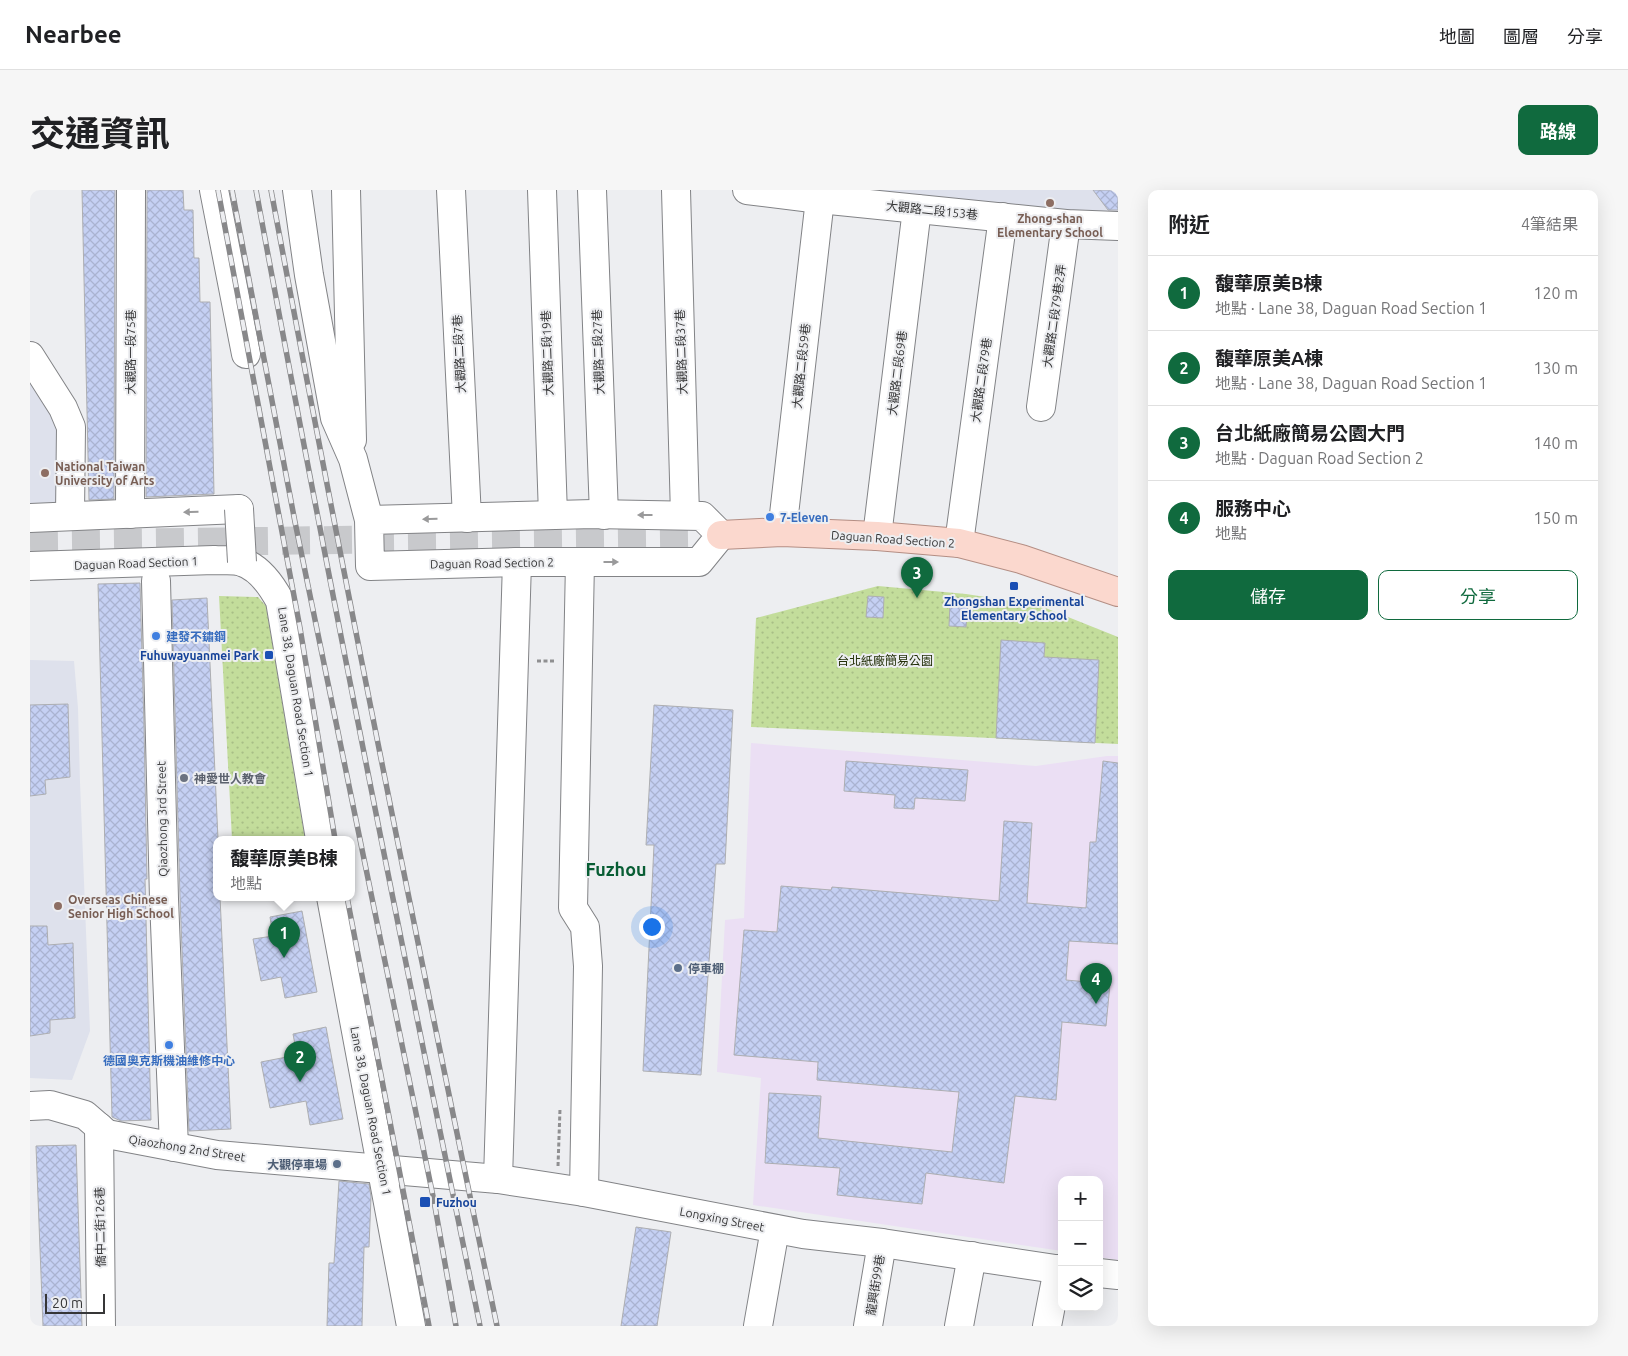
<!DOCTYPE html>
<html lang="zh-TW">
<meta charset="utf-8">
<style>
body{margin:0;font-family:Ubuntu,"Noto Sans TC",sans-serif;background:#f6f6f6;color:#202124}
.controls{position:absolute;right:15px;bottom:15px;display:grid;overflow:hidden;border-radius:10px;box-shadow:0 5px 20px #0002}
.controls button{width:45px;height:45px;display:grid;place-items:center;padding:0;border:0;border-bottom:1px solid #e0e0e0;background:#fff;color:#202124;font:25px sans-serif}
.scale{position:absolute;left:15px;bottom:12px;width:60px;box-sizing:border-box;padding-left:5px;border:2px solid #363637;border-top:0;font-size:14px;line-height:18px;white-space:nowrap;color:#363637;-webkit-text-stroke:4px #edeef1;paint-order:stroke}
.you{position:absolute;left:621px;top:736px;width:18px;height:18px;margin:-12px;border:4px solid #fff;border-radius:50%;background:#1a73e8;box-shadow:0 0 0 8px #1a73e833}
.badge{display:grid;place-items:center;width:32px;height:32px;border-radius:50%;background:#106a3e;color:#fff;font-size:16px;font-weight:700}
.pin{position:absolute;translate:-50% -41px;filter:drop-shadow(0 1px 2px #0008)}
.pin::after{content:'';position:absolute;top:26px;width:18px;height:15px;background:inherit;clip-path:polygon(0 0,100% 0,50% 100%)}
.popup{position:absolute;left:183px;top:646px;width:142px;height:65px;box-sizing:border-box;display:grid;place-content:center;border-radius:10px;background:#fff;filter:drop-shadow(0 1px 4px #0005);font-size:16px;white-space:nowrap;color:#757577}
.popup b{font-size:19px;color:#202124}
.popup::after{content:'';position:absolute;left:50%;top:100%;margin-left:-10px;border:10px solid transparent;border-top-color:#fff}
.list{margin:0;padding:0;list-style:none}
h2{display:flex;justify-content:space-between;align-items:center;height:65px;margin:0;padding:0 20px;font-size:21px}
h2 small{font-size:16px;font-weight:400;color:#757577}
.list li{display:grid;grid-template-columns:32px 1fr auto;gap:15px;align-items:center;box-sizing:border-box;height:75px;padding:0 20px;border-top:1px solid #e0e0e0}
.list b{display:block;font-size:19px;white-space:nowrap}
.list p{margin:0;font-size:16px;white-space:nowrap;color:#757577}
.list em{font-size:16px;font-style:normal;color:#757577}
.actions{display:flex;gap:10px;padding:15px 20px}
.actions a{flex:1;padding:11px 0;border:1px solid #106a3e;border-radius:10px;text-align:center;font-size:18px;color:#106a3e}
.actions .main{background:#106a3e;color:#fff}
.icon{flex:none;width:28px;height:28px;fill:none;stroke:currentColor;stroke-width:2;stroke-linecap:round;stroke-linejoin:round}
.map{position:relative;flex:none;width:1088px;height:1136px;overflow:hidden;border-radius:10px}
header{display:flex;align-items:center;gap:30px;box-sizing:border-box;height:70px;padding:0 25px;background:#fff;border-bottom:1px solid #e0e0e0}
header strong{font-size:24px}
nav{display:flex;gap:28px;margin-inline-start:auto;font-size:18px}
.intro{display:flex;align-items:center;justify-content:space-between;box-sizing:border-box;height:120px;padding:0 30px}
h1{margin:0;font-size:35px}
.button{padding:12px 22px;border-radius:10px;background:#106a3e;color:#fff;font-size:18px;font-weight:700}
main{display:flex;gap:30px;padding:0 30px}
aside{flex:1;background:#fff;border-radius:10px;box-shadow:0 5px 20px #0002}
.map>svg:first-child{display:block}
</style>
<header>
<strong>Nearbee</strong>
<nav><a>地圖</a><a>圖層</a><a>分享</a></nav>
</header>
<div class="intro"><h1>交通資訊</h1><a class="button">路線</a></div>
<main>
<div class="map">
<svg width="1088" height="1136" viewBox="0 0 1088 1136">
<defs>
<pattern id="grass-dots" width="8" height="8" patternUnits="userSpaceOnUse" patternTransform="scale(1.25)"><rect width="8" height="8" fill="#c3dd9b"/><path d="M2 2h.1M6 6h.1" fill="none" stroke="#a8be86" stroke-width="1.8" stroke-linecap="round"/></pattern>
<pattern id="building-cross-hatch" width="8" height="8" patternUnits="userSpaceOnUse" patternTransform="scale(1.25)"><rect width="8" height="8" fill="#c5d0f3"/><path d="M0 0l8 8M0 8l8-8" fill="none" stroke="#aab3d1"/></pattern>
</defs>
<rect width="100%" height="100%" fill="#edeef1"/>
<g fill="#dee1ec">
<path d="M816,0H1088V27Z"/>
<path d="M0,189L20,221L30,248L29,319L0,318Z"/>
<path d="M0,470L44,471L48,518L50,592L60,841L42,890L0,888Z"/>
</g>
<path fill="#ebdff4" d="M721,553L1006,576L1077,566H1088V1070L1069,1067V990H1032V1061L723,1015L731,888L687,882L695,730L714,728Z"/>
<g fill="url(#grass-dots)">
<path d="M848,396L936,404L1008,415L1088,447V554L721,537L726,428Z"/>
<path d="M189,406L228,407L236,416L275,649H202Z"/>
</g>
<g fill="url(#building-cross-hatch)" stroke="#adaeb1">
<path d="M52,0H85L84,309L59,310Z"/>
<path d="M117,0H153L154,20H163L164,68H169L170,112H180L184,304L116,307Z"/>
<path d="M1063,0H1088V20H1078Z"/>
<path d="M110,393L114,536L117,689H115L121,930L91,931L82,927L68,394Z"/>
<path d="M838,406L854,407L853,428L836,427Z"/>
<path d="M177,408L188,649L186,707H190L201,939L159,941L150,708L142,410Z"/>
<path d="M920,413L938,415L936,437L919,436Z"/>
<path d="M971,450L1015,453L1014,467L1069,470L1065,553L966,548Z"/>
<path d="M38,514L40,587L15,590L16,604L0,606V515Z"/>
<path d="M624,515L703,520L695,674H686L671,885L613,881L624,655H616Z"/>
<path d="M816,571L938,580L935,611L885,608L884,619L864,618L865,605L814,601Z"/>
<path d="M1073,571L1088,573V754L1039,751L1036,790L1080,794L1076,836L1032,832L1026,910L985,906L974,993L896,983L892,1014L807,1005L810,978L735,973L739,903L791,906L788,948L922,962L929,902L787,890L788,872L704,865L714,740L747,742L751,696L801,700L802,697L969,711L974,631L1002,633L997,713L1056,718L1060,652H1066Z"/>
<path d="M272,721L287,802L255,808L251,787L231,791L223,749L243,746L240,727Z"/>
<path d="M0,736H17L18,755L43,753L45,828L20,830V843L0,846Z"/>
<path d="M296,837L313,929L280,935L276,911L240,918L231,872L267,865L263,844Z"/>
<path d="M46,955L52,1136H13L6,956Z"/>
<path d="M309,991L339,994L341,1007L339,1057H334L332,1136H297L299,1073H304Z"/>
<path d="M606,1037L641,1042L627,1136H591Z"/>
</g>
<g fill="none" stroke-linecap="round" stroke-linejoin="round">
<path stroke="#c8c9cc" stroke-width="28" stroke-dasharray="28 14" stroke-linecap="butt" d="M0,354L691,345"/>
<g stroke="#828386" stroke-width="30">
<g id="minor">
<path d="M184,0L216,164"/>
<path d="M267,0L279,85L305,228L323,269L339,330L340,376L487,372H669L691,345L672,326L563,324L339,330"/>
<path d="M316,0L322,250"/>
<path d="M421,0L437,328"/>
<path d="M512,0L523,325"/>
<path d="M562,0L574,325"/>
<path d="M646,0L655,325"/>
<path d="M717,0L790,9L1036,34L1088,36"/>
<path d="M0,166L33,218L41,237L40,325"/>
<path d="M1011,217L1036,34"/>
<path d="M100,324L101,0"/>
<path d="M0,328L209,319"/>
<path d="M752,342L790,9"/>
<path d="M847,346L887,19"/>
<path d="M929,353L973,27"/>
<path d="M550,372L543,718L555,737L558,776L554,1002"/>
<path d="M0,376L184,370C193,371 204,369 212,372C230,378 242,396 250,411L290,649"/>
<path d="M126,391L134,709L144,957"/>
<path d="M301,707L381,1136"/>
<path d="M0,916L20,915L55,925L77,944L187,965L468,989L554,1002L773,1044L852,1053L1032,1080"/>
<path d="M69,937L71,1136"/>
<path d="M468,989L487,372"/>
<path d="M1069,1083L1088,1085"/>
<path d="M728,1136L745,1039"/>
<path d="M838,1136L852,1053"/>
<path d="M929,1136L942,1066"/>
<path d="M1017,1136L1028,1079"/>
</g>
</g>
<g stroke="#b48e84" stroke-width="30">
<path id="major" d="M691,345L752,342L847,346L929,353L991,369L1088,402"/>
</g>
<g stroke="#8f8f91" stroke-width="3" stroke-dasharray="4 2.5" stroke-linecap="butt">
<path d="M507,471H526"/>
<path d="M528,976L530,919"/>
</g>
<use href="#minor" stroke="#fff" stroke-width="28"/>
<use href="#major" stroke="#fbd8ce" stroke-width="28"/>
<g stroke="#88888a" stroke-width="5.5">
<g id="rail">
<path d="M188,0L270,438L305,649"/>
<path d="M202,0L265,332L404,1011L426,1136"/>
<path d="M226,0C296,379 372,758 450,1136"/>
<path d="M241,0C312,380 388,758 467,1136"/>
<path d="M317,707L399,1136"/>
</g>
</g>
<use href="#rail" stroke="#edeef1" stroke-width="4" stroke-dasharray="11" stroke-linecap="butt"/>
<g stroke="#828386" stroke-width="30" stroke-linecap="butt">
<path id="minor-bridge" d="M209,319L212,372"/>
</g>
<use href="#minor-bridge" stroke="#fff" stroke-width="28"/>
</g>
<defs><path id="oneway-solid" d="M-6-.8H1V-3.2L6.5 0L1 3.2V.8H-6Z" transform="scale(1.25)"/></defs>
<g fill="#9a9a9b">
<use href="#oneway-solid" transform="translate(161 322) rotate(178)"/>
<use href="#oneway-solid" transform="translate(615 325) rotate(-180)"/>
<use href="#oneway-solid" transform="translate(400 329) rotate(179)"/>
<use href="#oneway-solid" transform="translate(581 372)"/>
</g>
<g fill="#8d6e63" stroke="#edeef1" stroke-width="2">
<circle cx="1020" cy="13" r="5"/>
<circle cx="15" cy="283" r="5"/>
<circle cx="28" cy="716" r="5"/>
</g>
<g fill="#3f7fe0" stroke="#edeef1" stroke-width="2">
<circle cx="740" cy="327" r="5"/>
<circle cx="126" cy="446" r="5"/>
<circle cx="139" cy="855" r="5"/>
</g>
<g fill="#1a4fb4" stroke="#edeef1" stroke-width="2">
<rect x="979" y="391" width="10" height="10" rx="2.5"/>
<rect x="234" y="460" width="10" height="10" rx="2.5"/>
<rect x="389" y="1006" width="12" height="12" rx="2.5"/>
</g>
<circle fill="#6b7280" stroke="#edeef1" stroke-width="2" cx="154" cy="588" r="5"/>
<g fill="#5c6f8a" stroke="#edeef1" stroke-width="2">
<circle cx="648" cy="778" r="5"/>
<circle cx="307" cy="974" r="5"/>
</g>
<g text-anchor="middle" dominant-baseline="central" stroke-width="4" stroke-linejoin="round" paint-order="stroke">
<g font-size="12" fill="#363637" stroke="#edeef1">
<text transform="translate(902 20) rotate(6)">大觀路二段153巷</text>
<text transform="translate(1024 126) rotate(-82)">大觀路二段79巷2弄</text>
<text transform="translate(100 162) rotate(-90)">大觀路一段75巷</text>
<text transform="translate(568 162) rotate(-92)">大觀路二段27巷</text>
<text transform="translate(651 162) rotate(-92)">大觀路二段37巷</text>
<text transform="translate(517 163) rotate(-92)">大觀路二段19巷</text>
<text transform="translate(429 164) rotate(-93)">大觀路二段7巷</text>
<text transform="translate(771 176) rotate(-84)">大觀路二段59巷</text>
<text transform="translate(867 183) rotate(-83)">大觀路二段69巷</text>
<text transform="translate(951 190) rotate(-82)">大觀路二段79巷</text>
<text transform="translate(863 349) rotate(4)">Daguan Road Section 2</text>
<text transform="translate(106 373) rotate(-2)">Daguan Road Section 1</text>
<text transform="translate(462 373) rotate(-1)">Daguan Road Section 2</text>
<text transform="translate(266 502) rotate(81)">Lane 38, Daguan Road Section 1</text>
<text transform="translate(132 629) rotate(-91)">Qiaozhong 3rd Street</text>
<text transform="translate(341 921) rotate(79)">Lane 38, Daguan Road Section 1</text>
<text transform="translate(157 958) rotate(9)">Qiaozhong 2nd Street</text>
<text transform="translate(692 1029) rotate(11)">Longxing Street</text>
<text transform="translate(70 1037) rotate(-91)">僑中二街126巷</text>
<text transform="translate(845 1095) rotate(-81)">龍興街99巷</text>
</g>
<g font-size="12" font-weight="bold" fill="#785e54" stroke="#edeef1" text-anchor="start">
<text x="1020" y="28" text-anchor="middle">Zhong-shan<tspan x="1020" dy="14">Elementary School</tspan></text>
<text x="25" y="276">National Taiwan<tspan x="25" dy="14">University of Arts</tspan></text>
<text x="38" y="709">Overseas Chinese<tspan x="38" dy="14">Senior High School</tspan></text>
</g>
<g font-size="12" font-weight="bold" fill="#366cbe" stroke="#edeef1" text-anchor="start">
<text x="750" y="327">7-Eleven</text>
<text x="136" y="446">建發不鏽鋼</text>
<text x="139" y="870" text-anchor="middle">德國奧克斯機油維修中心</text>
</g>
<g font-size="12" font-weight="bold" fill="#164399" stroke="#edeef1">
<text x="984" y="411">Zhongshan Experimental<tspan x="984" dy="14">Elementary School</tspan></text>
<text x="229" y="465" text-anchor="end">Fuhuwayuanmei Park</text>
<text x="406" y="1012" text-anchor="start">Fuzhou</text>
</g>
<g font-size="12" fill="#222f08" stroke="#edeef1">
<text x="855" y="470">台北紙廠簡易公園</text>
</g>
<g font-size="12" font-weight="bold" fill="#5b616d" stroke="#edeef1" text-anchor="start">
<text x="164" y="588">神愛世人教會</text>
</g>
<g font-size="12" font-weight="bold" fill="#4e5e75" stroke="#edeef1" text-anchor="start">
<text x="658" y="778">停車棚</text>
<text x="297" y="974" text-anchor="end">大觀停車場</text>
</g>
<g font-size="18" font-weight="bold" fill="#085d34" stroke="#edeef1">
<text x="586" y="679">Fuzhou</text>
</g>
</g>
</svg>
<div class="controls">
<button>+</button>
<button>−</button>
<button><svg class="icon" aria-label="layers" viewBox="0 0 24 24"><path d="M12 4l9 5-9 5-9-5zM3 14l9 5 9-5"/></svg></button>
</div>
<div class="scale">20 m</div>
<div class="you"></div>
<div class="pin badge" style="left:254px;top:768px">1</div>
<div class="popup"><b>馥華原美B棟</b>地點</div>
<div class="pin badge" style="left:270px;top:892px">2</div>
<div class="pin badge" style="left:887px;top:408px">3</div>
<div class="pin badge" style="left:1066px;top:814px">4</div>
</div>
<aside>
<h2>附近<small>4筆結果</small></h2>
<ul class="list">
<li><span class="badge">1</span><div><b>馥華原美B棟</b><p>地點 · Lane 38, Daguan Road Section 1</p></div><em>120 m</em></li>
<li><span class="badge">2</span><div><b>馥華原美A棟</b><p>地點 · Lane 38, Daguan Road Section 1</p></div><em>130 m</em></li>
<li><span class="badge">3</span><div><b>台北紙廠簡易公園大門</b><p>地點 · Daguan Road Section 2</p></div><em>140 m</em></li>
<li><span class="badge">4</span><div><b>服務中心</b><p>地點</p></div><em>150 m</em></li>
</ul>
<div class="actions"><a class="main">儲存</a><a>分享</a></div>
</aside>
</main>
